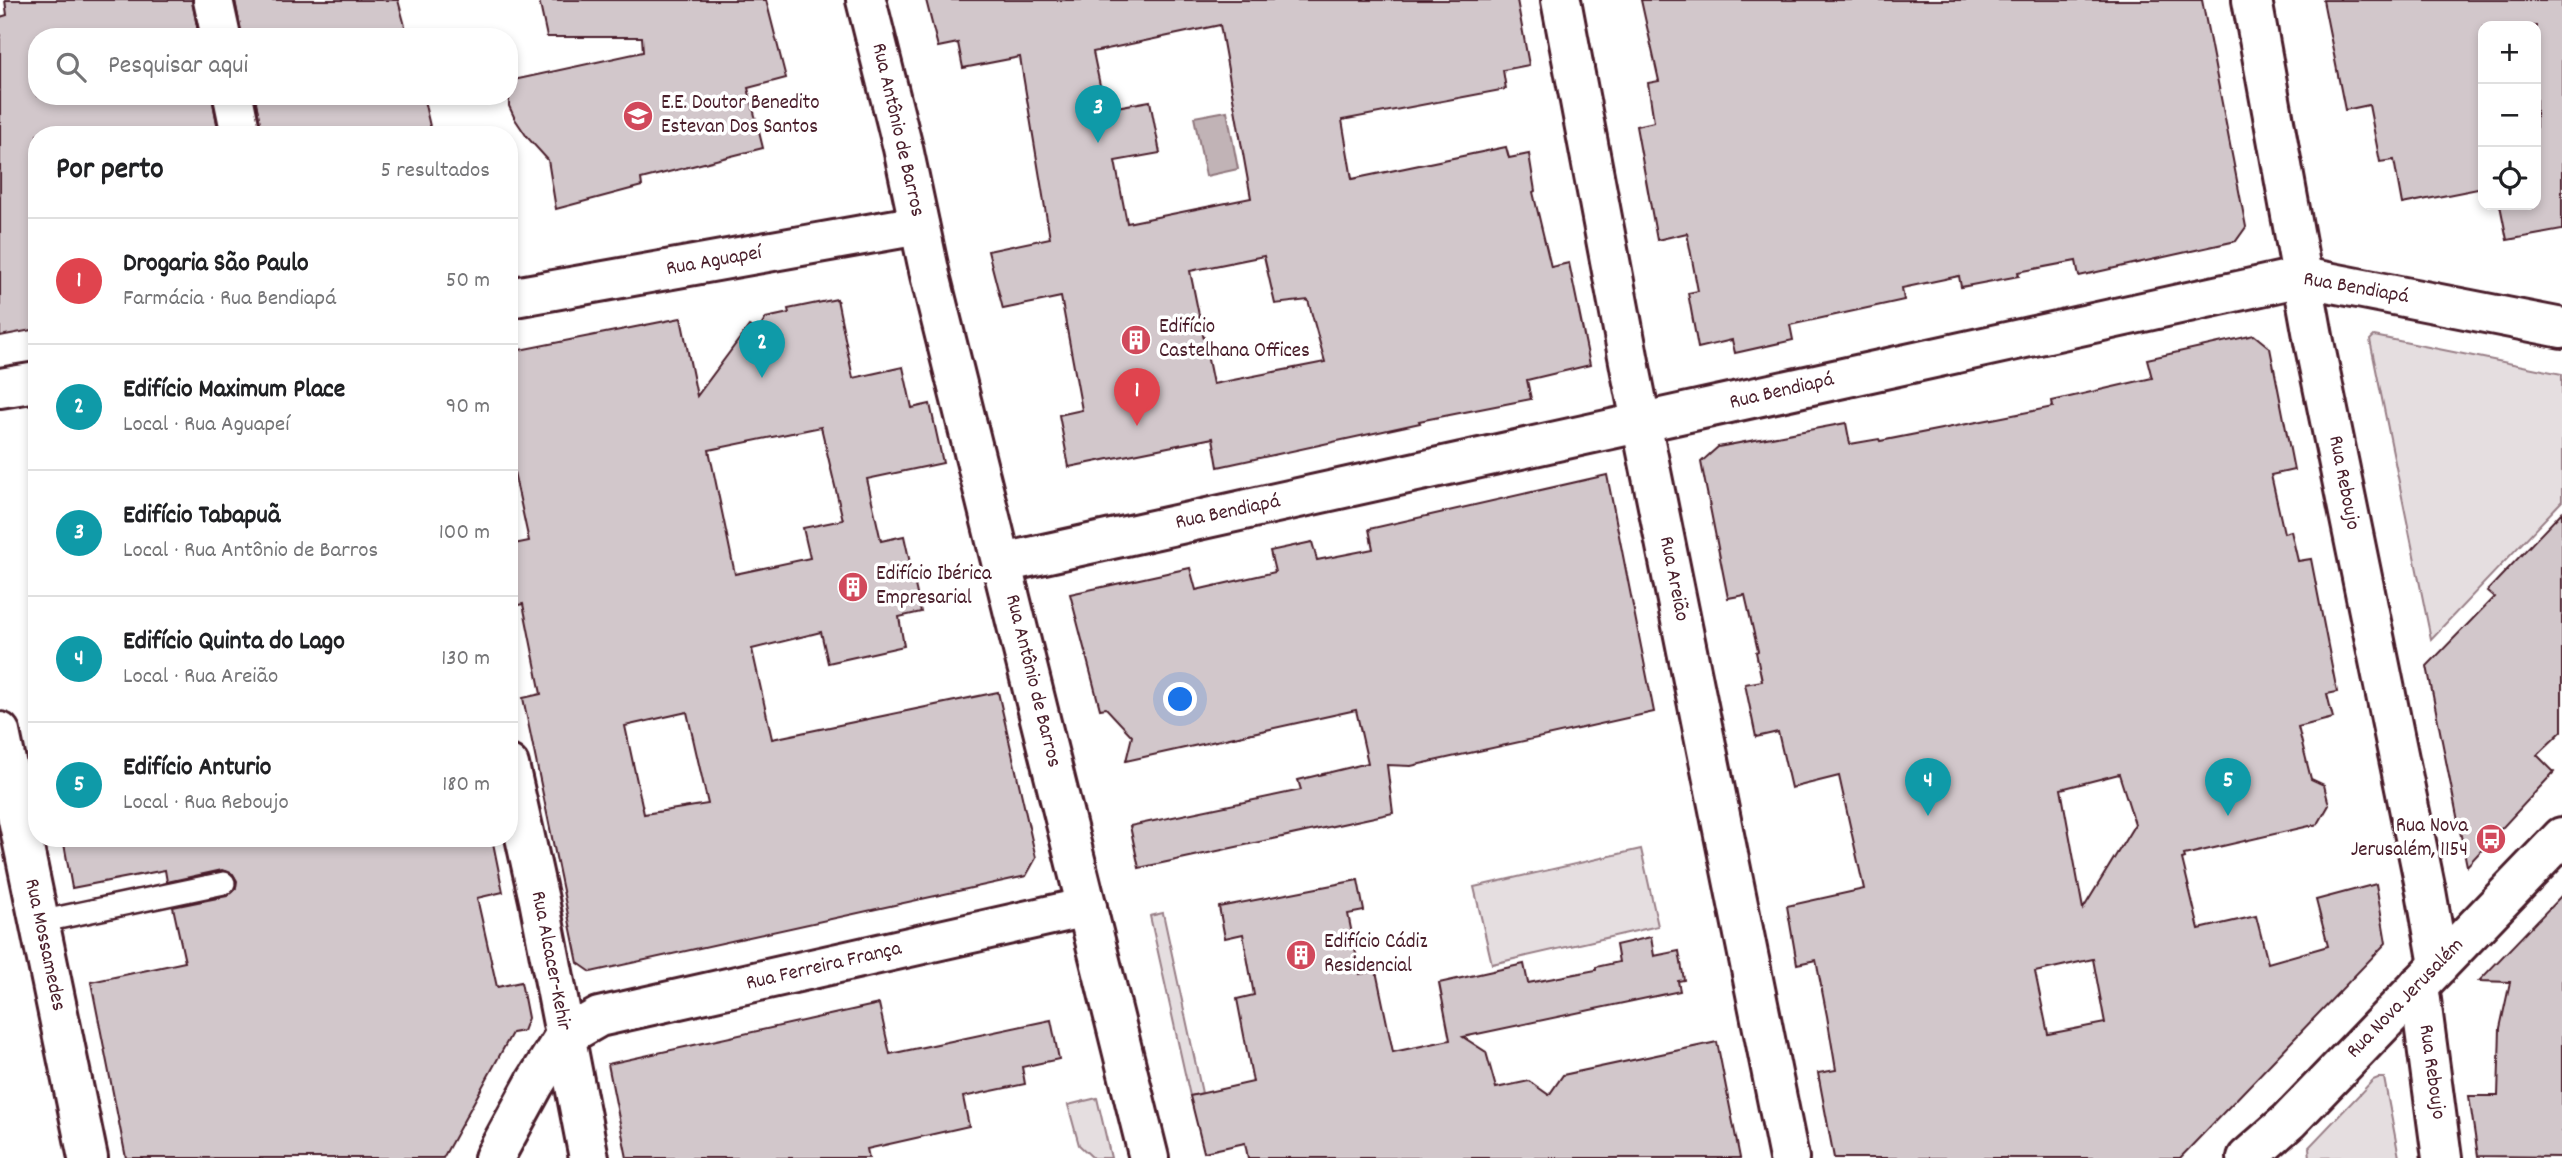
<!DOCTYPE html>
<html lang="pt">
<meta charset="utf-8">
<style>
body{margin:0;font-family:Dekko,sans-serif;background:#f6f6f6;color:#202124}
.controls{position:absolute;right:21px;top:21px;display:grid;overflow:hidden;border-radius:14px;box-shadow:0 4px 10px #0003}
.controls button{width:63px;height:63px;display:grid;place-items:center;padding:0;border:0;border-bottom:2px solid #e0e0e0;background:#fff;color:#202124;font:35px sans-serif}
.you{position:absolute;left:1181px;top:700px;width:24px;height:24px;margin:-18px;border:5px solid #fff;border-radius:50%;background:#1a73e8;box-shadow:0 0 0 10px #1a73e833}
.badge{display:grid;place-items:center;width:46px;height:46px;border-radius:50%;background:#d1495b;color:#fff;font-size:23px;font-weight:700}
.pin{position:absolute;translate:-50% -58px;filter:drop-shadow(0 2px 4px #0008)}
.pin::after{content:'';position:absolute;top:37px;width:24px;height:21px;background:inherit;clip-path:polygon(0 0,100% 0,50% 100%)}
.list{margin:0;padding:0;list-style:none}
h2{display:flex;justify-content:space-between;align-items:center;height:91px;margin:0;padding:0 28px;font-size:30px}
h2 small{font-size:23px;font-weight:400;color:#757577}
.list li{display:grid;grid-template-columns:46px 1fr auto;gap:21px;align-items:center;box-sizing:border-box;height:126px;padding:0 28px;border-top:2px solid #e0e0e0}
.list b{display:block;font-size:26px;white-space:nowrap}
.list p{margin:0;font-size:23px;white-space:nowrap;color:#757577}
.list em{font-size:23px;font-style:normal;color:#757577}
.icon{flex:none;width:38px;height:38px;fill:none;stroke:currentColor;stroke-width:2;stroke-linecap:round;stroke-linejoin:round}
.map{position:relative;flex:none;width:2562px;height:1158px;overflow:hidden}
.search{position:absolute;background:#fff;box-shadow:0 4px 10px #0003;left:28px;top:28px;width:490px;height:77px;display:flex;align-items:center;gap:18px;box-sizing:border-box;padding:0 24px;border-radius:28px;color:#757577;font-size:26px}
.panel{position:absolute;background:#fff;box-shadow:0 4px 10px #0003;left:28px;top:126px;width:490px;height:721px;border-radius:28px}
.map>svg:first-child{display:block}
</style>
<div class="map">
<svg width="2562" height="1158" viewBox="0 0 2562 1158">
<rect width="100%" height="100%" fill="#fff"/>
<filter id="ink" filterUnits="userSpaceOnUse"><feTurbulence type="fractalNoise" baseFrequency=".0143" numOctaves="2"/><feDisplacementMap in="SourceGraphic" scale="14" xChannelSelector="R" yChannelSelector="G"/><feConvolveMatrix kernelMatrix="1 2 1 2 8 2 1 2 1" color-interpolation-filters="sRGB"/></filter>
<g filter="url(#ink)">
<g fill="#e5dee0" stroke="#987e86" stroke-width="2">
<path d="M2374,336L2562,374V501L2431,639L2370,340Z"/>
<path d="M1641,849L1658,926L1492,964L1474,887Z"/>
<path d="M1163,913L1202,1093L1190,1096L1150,916Z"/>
<path d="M2378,1078H2384L2399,1157L2310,1158L2309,1147L2373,1080Z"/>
<path d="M1097,1098L1111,1158H1093L1079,1145L1068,1105Z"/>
</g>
<path fill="#c1b3b6" stroke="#91787e" stroke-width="2" d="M1227,111L1238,169L1206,176L1194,117Z"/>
<g fill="#d2c7cb" stroke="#4a1f2b" stroke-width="2" fill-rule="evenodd">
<path d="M5,0H192L199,37H37V96H212L219,135H37V329L0,336V17L7,15Z"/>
<path d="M235,0H398L408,37H242Z"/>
<path d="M539,0H766L786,78L748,88L763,148L641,179L642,186L556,209L548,160L527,137L515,119L509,106V81L643,52L642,37H547Z"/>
<path d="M926,0H1517L1529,65L1503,70L1506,89L1342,120L1352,179L1506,147L1509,158L1529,154L1535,191L1533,192L1551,267L1569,263L1590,365L1527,380L1531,399L1419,421L1420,423L1218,467L1213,438L1069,467L1059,415L1082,410L1061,297L1003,309L988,251L1050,238L1020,57L963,68L958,43L938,47ZM1220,25L1251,198L1127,223L1115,161L1160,153L1150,101L1105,109L1093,52ZM1264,256L1275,304L1308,300L1325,362L1213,384L1190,271Z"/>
<path d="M1641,0H2202L2246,227L2236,241L2079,276L2076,261L2018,272L2019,276L1961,287L1959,276L1902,288L1904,300L1790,325L1793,340L1735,353L1732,340L1698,348L1688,293L1698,291L1687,233L1657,240L1636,126L1654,122L1648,83L1659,81Z"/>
<path d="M2323,0H2562V230L2507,240L2500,205H2536V26H2483V188L2402,204L2394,160L2380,162L2369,105L2345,110Z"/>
<path d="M255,96H423L432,135H262Z"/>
<path d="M837,299L853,378L903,367L912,408L930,404L943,463L867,479L881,541L904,536L921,612L899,617L904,646L828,663L821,632L752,649L772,739L998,692L1036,858L1026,876L591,972L578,963L523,698L541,694L523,604L509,607V545L529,541L509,449V352L681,318L697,396L749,326L758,331L766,318L789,313L788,309ZM821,427L843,520L803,528L810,558L735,574L709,450ZM687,712L708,804L644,814L625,726Z"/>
<path d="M2254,335L2270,348L2294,470L2271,475L2284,533L2291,531L2298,561L2311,559L2337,692L2327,694L2333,718L2298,727L2311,779L2324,785L2329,805L2318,824L2184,855L2185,858L2182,859L2199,929L2256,916L2268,963L2328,946L2316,900L2376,884L2386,943L2180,1158H1834L1818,1073L1836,1070L1827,1016L1816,960L1797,964L1787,906L1864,889L1839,776L1791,788L1778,732L1756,737L1745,684L1762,681L1756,652L1758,651L1745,595L1728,598L1701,462L1718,447L1846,423L1850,444L1879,439L1880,441L2053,407L2052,401L2152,378L2147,359ZM2119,774L2135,824L2083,909L2061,789ZM2093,959L2105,1023L2048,1034L2035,972Z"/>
<path d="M1607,475L1654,712L1411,766L1387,765L1393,813L1139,868L1130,826L1301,790L1298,780L1368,763L1356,710L1126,761L1132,736L1106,708L1100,709L1070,594L1190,568L1196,590L1275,572L1270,551L1312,542L1317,560L1373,549L1369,529Z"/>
<path d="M2562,512V731L2537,755L2554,772L2467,866L2427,666L2494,597L2487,591Z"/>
<path d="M63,838H492L503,892L477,898L497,987L521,982L528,1018L523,1031L512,1033L443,1158H126L91,982L185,962L173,907L227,896L236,888L237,881L233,874L222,870L167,882L165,870L72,888Z"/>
<path d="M1358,880L1364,911L1348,914L1360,974L1376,971L1393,1052L1450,1040L1439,983L1524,964L1528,983L1596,970V967L1619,962L1616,945L1651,937L1654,956L1679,951L1684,980L1678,981L1680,991L1463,1037L1486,1052L1496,1088L1529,1081L1549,1095L1563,1075L1717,1042L1740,1158H1248L1245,1143L1204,1152L1190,1096L1253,1082L1237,999L1254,995L1243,934L1225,938L1219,907Z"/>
<path d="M2562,895V1157L2478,1156L2469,1096H2498L2500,1028L2510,982L2479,981Z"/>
<path d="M879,1004L890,1054L1051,1020L1059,1059L1022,1067L1025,1084L963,1097L969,1126L867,1149L869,1158H627L608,1064Z"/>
</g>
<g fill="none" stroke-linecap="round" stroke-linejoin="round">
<g stroke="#4a1f2b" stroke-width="26">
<path id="lane" d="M39,922L224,883"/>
</g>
<g stroke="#4a1f2b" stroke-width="44">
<g id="street">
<path d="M213,0L221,37"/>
<path d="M1561,0L1631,372L1789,1158"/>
<path d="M2252,0L2314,342L2426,891L2439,965"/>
<path d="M233,96L241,135"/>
<path d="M509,298L919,225"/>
<path d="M0,388L37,382"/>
<path d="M1003,563L2302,277L2562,328"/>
<path d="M0,732L88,1158"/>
<path d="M509,765L539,900L589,1158"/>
<path d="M2419,985L2442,1158"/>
<path d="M494,1158L535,1083L564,1037L599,1017L1087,907"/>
</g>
</g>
<g stroke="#4a1f2b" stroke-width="44">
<g id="secondary">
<path d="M866,0L903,148L930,275L1149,1158"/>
<path d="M2247,1158L2289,1121L2562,837"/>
</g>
</g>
<use href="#lane" stroke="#fff" stroke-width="21"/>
<use href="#street" stroke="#fff" stroke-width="38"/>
<use href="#secondary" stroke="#fff" stroke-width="38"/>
</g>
</g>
<defs>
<g id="school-disc" transform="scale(1.575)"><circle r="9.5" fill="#d1495b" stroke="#fff"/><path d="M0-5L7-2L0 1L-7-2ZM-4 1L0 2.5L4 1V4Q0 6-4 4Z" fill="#fff"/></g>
<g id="building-disc" transform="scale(1.575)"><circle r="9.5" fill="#d1495b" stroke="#fff"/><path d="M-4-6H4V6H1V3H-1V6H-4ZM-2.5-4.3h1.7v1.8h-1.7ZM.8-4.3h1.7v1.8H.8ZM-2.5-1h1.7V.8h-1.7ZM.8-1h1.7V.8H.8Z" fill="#fff"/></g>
<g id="bus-disc" transform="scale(1.575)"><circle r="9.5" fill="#d1495b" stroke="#fff"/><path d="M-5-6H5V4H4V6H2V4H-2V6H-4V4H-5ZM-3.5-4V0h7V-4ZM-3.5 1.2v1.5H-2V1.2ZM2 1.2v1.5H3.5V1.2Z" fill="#fff"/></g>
</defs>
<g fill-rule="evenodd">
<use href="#school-disc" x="638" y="116"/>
<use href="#building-disc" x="1136" y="340"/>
<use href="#building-disc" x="853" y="587"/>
<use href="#bus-disc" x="2491" y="839"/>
<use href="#building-disc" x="1301" y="955"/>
</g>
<g text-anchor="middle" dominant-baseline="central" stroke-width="7" stroke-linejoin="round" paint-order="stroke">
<g font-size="21" fill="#4a1f2b" stroke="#fff" text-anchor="start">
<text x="661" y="104">E.E. Doutor Benedito<tspan x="661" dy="24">Estevan Dos Santos</tspan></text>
<text x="1159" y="328">Edifício<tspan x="1159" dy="24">Castelhana Offices</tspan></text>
<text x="876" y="575">Edifício Ibérica<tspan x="876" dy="24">Empresarial</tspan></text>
<text x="2468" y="827" text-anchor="end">Rua Nova<tspan x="2468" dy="24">Jerusalém, 1154</tspan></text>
<text x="1324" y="943">Edifício Cádiz<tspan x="1324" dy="24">Residencial</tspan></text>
</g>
<g font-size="21" fill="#4a1f2b" stroke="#fff">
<text transform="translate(897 130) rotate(77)">Rua Antônio de Barros</text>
<text transform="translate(714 262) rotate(-10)">Rua Aguapeí</text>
<text transform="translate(2356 289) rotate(10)">Rua Bendiapá</text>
<text transform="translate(1782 392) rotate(-13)">Rua Bendiapá</text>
<text transform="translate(2343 483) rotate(79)">Rua Reboujo</text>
<text transform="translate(1228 513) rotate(-12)">Rua Bendiapá</text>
<text transform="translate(1673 579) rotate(79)">Rua Areião</text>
<text transform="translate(1032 681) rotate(76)">Rua Antônio de Barros</text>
<text transform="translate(44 945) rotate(78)">Rua Mossamedes</text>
<text transform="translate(550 961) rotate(79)">Rua Alcacer-Kehir</text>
<text transform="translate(824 967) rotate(-13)">Rua Ferreira França</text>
<text transform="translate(2406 999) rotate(-46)">Rua Nova Jerusalém</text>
<text transform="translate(2431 1072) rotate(82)">Rua Reboujo</text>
</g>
</g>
</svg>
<div class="controls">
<button>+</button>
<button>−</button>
<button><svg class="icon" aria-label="locate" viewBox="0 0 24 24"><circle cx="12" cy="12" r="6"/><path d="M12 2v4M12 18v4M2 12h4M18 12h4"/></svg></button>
</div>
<div class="you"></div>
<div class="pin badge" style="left:1137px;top:426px;background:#e0444e">1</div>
<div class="pin badge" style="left:762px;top:378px;background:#0f9aa8">2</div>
<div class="pin badge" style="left:1098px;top:143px;background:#0f9aa8">3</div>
<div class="pin badge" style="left:1928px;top:816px;background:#0f9aa8">4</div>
<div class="pin badge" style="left:2228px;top:816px;background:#0f9aa8">5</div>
<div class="search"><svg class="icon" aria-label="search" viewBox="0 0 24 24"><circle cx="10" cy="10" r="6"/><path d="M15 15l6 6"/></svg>Pesquisar aqui</div>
<section class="panel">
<h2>Por perto<small>5 resultados</small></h2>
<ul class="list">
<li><span class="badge" style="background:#e0444e">1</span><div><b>Drogaria São Paulo</b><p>Farmácia · Rua Bendiapá</p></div><em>50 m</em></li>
<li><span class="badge" style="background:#0f9aa8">2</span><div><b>Edifício Maximum Place</b><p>Local · Rua Aguapeí</p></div><em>90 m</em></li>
<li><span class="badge" style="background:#0f9aa8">3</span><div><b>Edifício Tabapuã</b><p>Local · Rua Antônio de Barros</p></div><em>100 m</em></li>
<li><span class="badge" style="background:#0f9aa8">4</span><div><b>Edifício Quinta do Lago</b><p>Local · Rua Areião</p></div><em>130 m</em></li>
<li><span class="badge" style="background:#0f9aa8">5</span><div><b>Edifício Anturio</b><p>Local · Rua Reboujo</p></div><em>180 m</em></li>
</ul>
</section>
</div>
